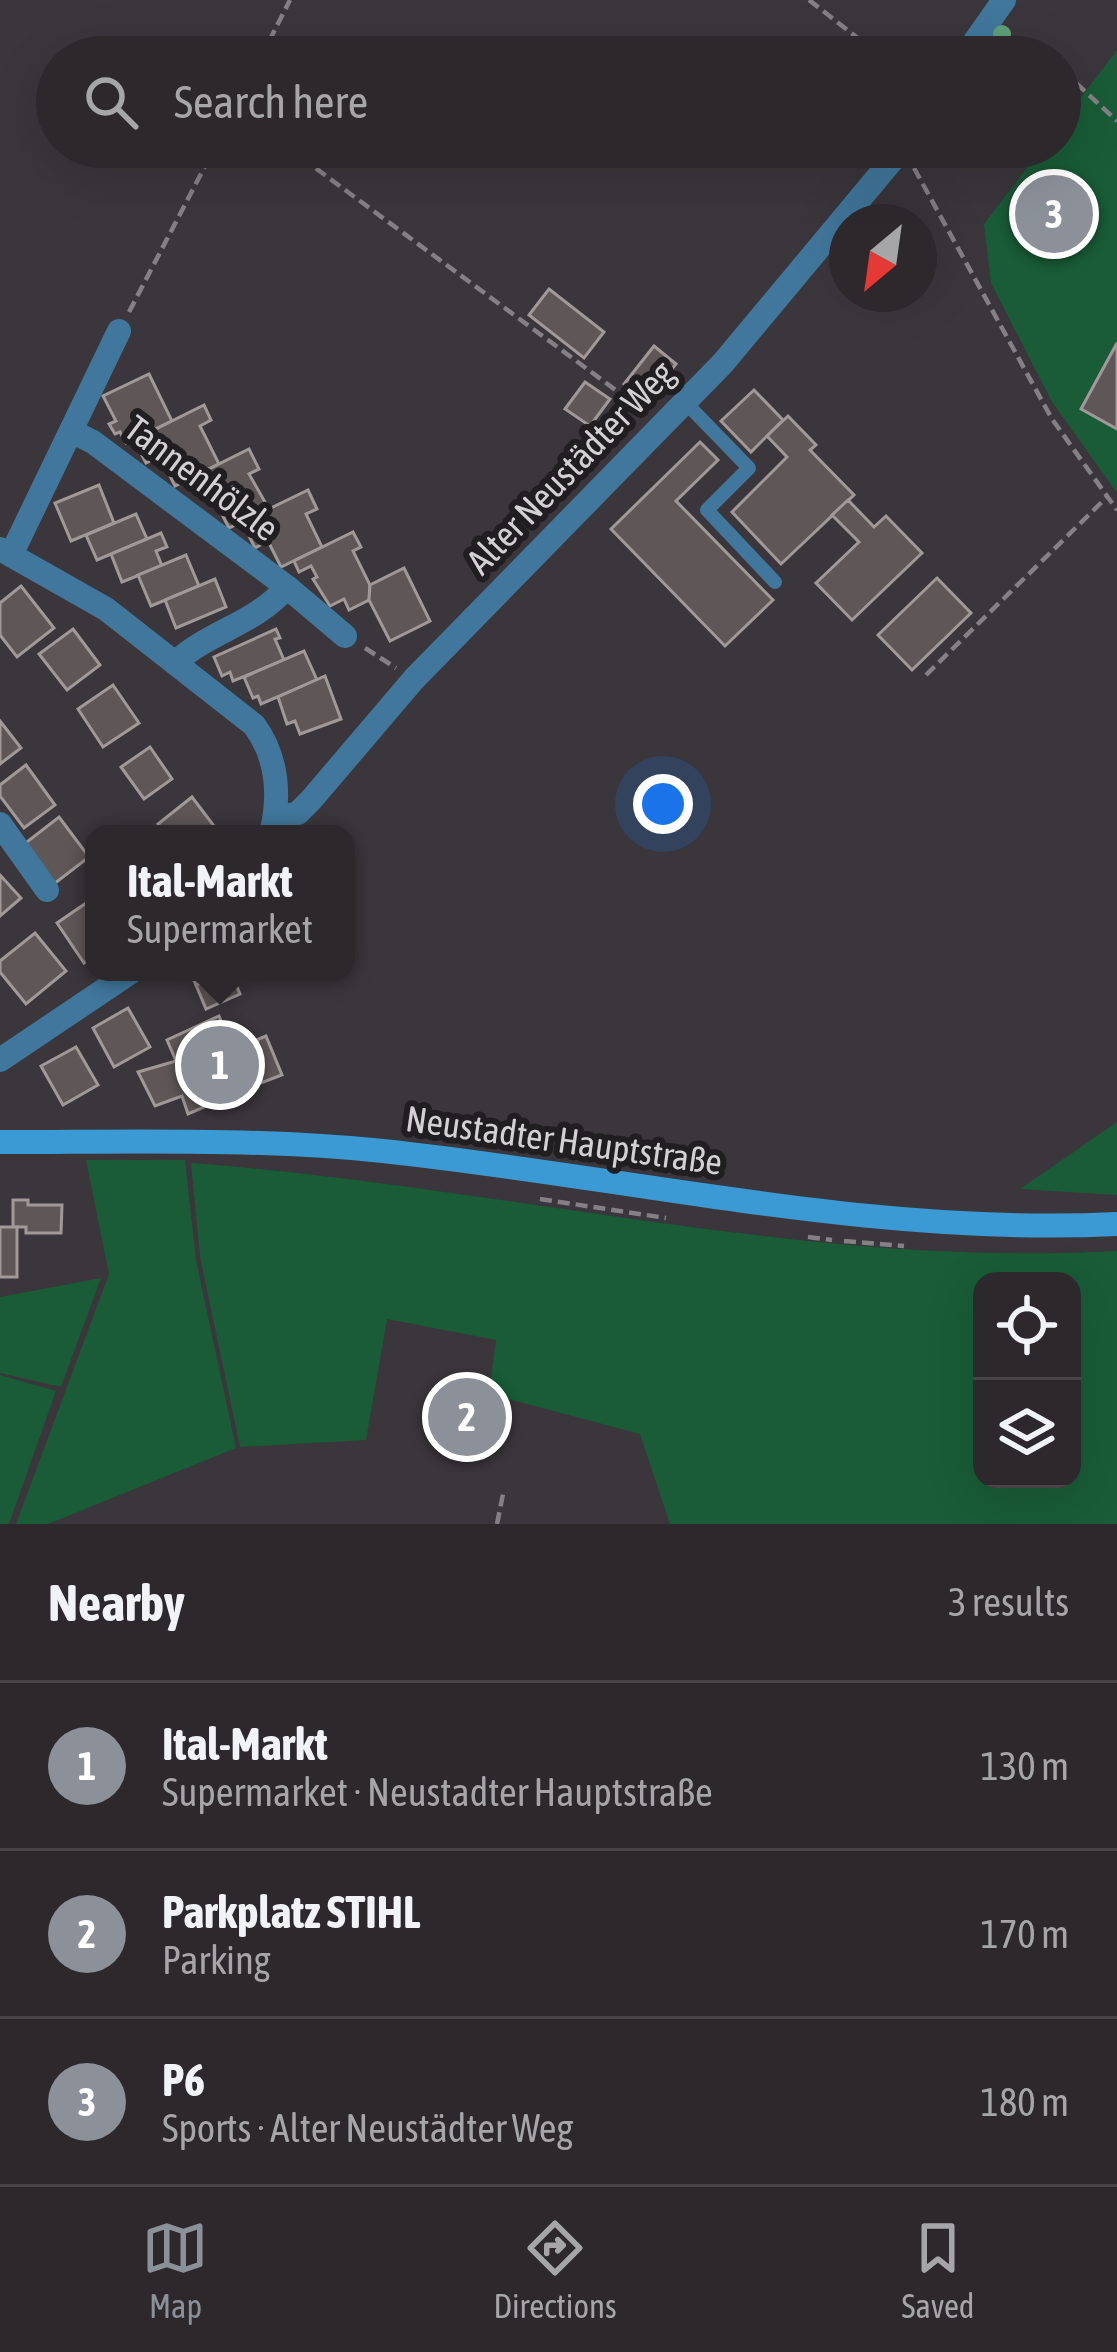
<!DOCTYPE html>
<meta charset="utf-8">
<style>
body{margin:0;font-family:"Asap Condensed",sans-serif;background:#383438;color:#f1f3f6}
.controls{position:absolute;right:36px;bottom:36px;display:grid;overflow:hidden;border-radius:24px;box-shadow:0 12px 48px #0002}
.controls button{width:108px;height:108px;display:grid;place-items:center;padding:0;border:0;border-bottom:3px solid #484448;background:#2c282c;color:#f1f3f6;font:60px sans-serif}
.compass{position:absolute;left:829px;top:204px;width:108px;height:108px;border-radius:50%;background:#2c282c;box-shadow:0 12px 48px #0002;rotate:209deg}
.you{position:absolute;left:663px;top:804px;width:42px;height:42px;margin:-30px;border:9px solid #fff;border-radius:50%;background:#1a73e8;box-shadow:0 0 0 18px #1a73e833}
.badge{display:grid;place-items:center;width:78px;height:78px;border-radius:50%;background:#8c9099;color:#fff;font-size:39px;font-weight:700}
.pin{position:absolute;translate:-50% -50%;border:6px solid #fff;box-shadow:0 3px 12px #0006}
.popup{position:absolute;left:85px;top:825px;width:270px;height:156px;box-sizing:border-box;display:grid;place-content:center;border-radius:24px;background:#2c282c;filter:drop-shadow(0 3px 9px #0005);font-size:39px;white-space:nowrap;color:#a6a6a9}
.popup b{font-size:45px;color:#f1f3f6}
.popup::after{content:'';position:absolute;left:50%;top:100%;margin-left:-24px;border:24px solid transparent;border-top-color:#2c282c}
.list{margin:0;padding:0;list-style:none}
h2{display:flex;justify-content:space-between;align-items:center;height:156px;margin:0;padding:0 48px;font-size:51px}
h2 small{font-size:39px;font-weight:400;color:#a6a6a9}
.list li{display:grid;grid-template-columns:78px 1fr auto;gap:36px;align-items:center;box-sizing:border-box;height:168px;padding:0 48px;border-top:3px solid #484448}
.list b{display:block;font-size:45px;white-space:nowrap}
.list p{margin:0;font-size:39px;white-space:nowrap;color:#a6a6a9}
.list em{font-size:39px;font-style:normal;color:#a6a6a9}
.icon{flex:none;width:66px;height:66px;fill:none;stroke:currentColor;stroke-width:2;stroke-linecap:round;stroke-linejoin:round}
.map{position:relative;flex:none;width:1117px;height:1524px;overflow:hidden}
.search{position:absolute;background:#2c282c;box-shadow:0 12px 48px #0002;left:36px;right:36px;top:36px;height:132px;display:flex;align-items:center;gap:30px;box-sizing:border-box;padding:0 42px;border-radius:66px;color:#a6a6a9;font-size:45px}
.sheet{height:660px;background:#2c282c}
nav{display:flex;justify-content:space-around;align-items:center;box-sizing:border-box;height:168px;border-top:3px solid #484448;background:#2c282c;font-size:33px;color:#a6a6a9}
nav a{display:grid;justify-items:center;gap:6px}
nav .on{color:#8c9099}
.map>svg:first-child{display:block}
</style>
<div class="map">
<svg width="1117" height="1524" viewBox="0 0 1117 1524">
<rect width="100%" height="100%" fill="#3a363b"/>
<g fill="#195c37" fill-rule="evenodd">
<path d="M1117,50V493L1052,402L991,283L984,224L1043,147H1060V125Z"/>
<path d="M1117,1122V1195L1020,1189Z"/>
<path d="M86,1160H185L196,1260L236,1448L48,1524H16L109,1274Z"/>
<path d="M191,1163C501,1186 806,1268 1117,1251V1524H670L640,1434L489,1394L496,1340L387,1319L366,1440L240,1447L200,1257ZM1072,1281V1479H982V1281Z"/>
<path d="M101,1278L61,1387L0,1373V1297Z"/>
<path d="M0,1375L56,1391L9,1524H0Z"/>
</g>
<g fill="#5f5757" stroke="#a19898" stroke-width="3">
<path d="M549,289L604,332L584,358L529,315Z"/>
<path d="M1117,343V429L1081,409Z"/>
<path d="M654,346L676,364L646,401L624,384Z"/>
<path d="M149,374L172,421L126,443L120,432L115,434L109,424L116,421L103,396Z"/>
<path d="M585,382L610,399L590,426L565,409Z"/>
<path d="M754,390L783,420L751,452L721,421Z"/>
<path d="M204,405L211,420L200,426L219,464L175,486L160,456L146,463L134,440Z"/>
<path d="M788,416L816,445L810,450L854,495L781,564L732,512L787,457L767,436Z"/>
<path d="M700,442L718,460L676,501L773,600L725,646L611,529Z"/>
<path d="M249,449L259,469L249,474L269,509L229,528L212,495L203,500L191,478Z"/>
<path d="M99,485L114,523L71,541L55,503Z"/>
<path d="M308,490L317,509L306,514L322,547L281,567L268,541L255,548L242,522Z"/>
<path d="M848,500L874,527L886,516L922,553L852,620L816,583L859,542L832,515Z"/>
<path d="M136,514L147,539L97,560L86,535Z"/>
<path d="M353,532L361,547L353,551L370,585L369,600L349,610L344,599L330,606L313,579L317,577L311,566L299,572L294,561Z"/>
<path d="M161,533L167,547L156,551L162,566L122,582L111,554Z"/>
<path d="M186,555L199,586L151,606L138,575Z"/>
<path d="M404,568L430,621L390,641L369,600L370,585Z"/>
<path d="M937,578L971,613L912,670L878,635Z"/>
<path d="M215,579L226,607L176,628L165,600Z"/>
<path d="M21,586L54,628L17,657L0,635V603Z"/>
<path d="M73,629L100,665L67,690L39,654Z"/>
<path d="M276,629L280,638L275,639L284,660L233,681L230,672L222,676L214,657Z"/>
<path d="M304,651L317,680L261,704L258,696L253,698L244,677Z"/>
<path d="M325,676L341,719L300,734L295,721L287,724L278,697Z"/>
<path d="M113,685L139,723L103,747L78,709Z"/>
<path d="M0,721L21,748L0,764Z"/>
<path d="M150,747L172,779L144,799L121,767Z"/>
<path d="M26,765L55,805L24,828L0,796V785Z"/>
<path d="M192,797L214,826L204,834H166L158,824Z"/>
<path d="M59,817L89,857L54,884L23,845Z"/>
<path d="M0,875L21,898L0,916Z"/>
<path d="M92,899L94,957L84,963L57,923Z"/>
<path d="M35,933L66,971L26,1004L0,972V961Z"/>
<path d="M190,972H226L196,985Z"/>
<path d="M226,972H231L240,994L206,1009L196,985Z"/>
<path d="M128,1008L150,1047L114,1067L93,1028Z"/>
<path d="M219,1016L229,1040L239,1037L258,1084L188,1114L182,1096L155,1106L138,1072L176,1061L167,1040Z"/>
<path d="M266,1036L282,1075L258,1084L242,1046Z"/>
<path d="M76,1047L98,1085L63,1105L41,1066Z"/>
<path d="M13,1200H28V1205H62L61,1233H26V1227H13Z"/>
<rect x="0" y="1227" width="17" height="50"/>
</g>
<g fill="none" stroke-linecap="round" stroke-linejoin="round">
<g stroke="#848084" stroke-width="4.5" stroke-dasharray="12 6" stroke-linecap="butt">
<path d="M809,0L882,57"/>
<path d="M261,57L290,0"/>
<path d="M1076,83L1117,121"/>
<path d="M287,147L644,411"/>
<path d="M914,168L1052,419L1117,510"/>
<path d="M129,312L215,147"/>
<path d="M365,648L396,668"/>
<path d="M926,675L1108,496"/>
<path d="M540,1199L666,1218"/>
<path d="M808,1237L832,1240"/>
<path d="M844,1241L904,1246"/>
<path d="M497,1524L503,1494"/>
</g>
<path stroke="#41779c" stroke-width="14" d="M684,401L749,468L707,510L775,582"/>
<g stroke="#41779c" stroke-width="24">
<path d="M964,57L1004,0"/>
<path d="M71,431L93,442L287,587C255,624 210,631 176,662"/>
<path d="M0,549L106,609L254,725C277,756 281,795 271,833"/>
<path d="M11,555L119,331"/>
<path d="M287,587L345,636"/>
<path d="M275,819L298,813L311,800L414,679L723,363L903,147"/>
<path d="M0,824L47,890"/>
<path d="M0,1060L131,972"/>
</g>
<path stroke="#3b9ad3" stroke-width="24" d="M0,1142C127,1142 256,1138 383,1151C628,1177 869,1236 1117,1224"/>
</g>
<circle fill="#5f9f79" cx="1002" cy="34" r="9"/>
<g text-anchor="middle" dominant-baseline="central" stroke-width="12" stroke-linejoin="round" paint-order="stroke">
<g font-size="36" fill="#d4d1d4" stroke="#201e20">
<text transform="translate(570 467) rotate(-46)">Alter Neustädter Weg</text>
<text transform="translate(202 478) rotate(37)">Tannenhölzle</text>
<text transform="translate(564 1140) rotate(8)">Neustadter Hauptstraße</text>
</g>
</g>
</svg>
<div class="controls">
<button><svg class="icon" aria-label="locate" viewBox="0 0 24 24"><circle cx="12" cy="12" r="6"/><path d="M12 2v4M12 18v4M2 12h4M18 12h4"/></svg></button>
<button><svg class="icon" aria-label="layers" viewBox="0 0 24 24"><path d="M12 4l9 5-9 5-9-5zM3 14l9 5 9-5"/></svg></button>
</div>
<svg class="compass" viewBox="-18 -18 36 36"><path d="M0-13l5 13h-10z" fill="#e53935"/><path d="M0 13l5-13h-10z" fill="#a6a6a9"/></svg>
<div class="you"></div>
<div class="pin badge" style="left:220px;top:1065px">1</div>
<div class="popup"><b>Ital-Markt</b>Supermarket</div>
<div class="pin badge" style="left:467px;top:1417px">2</div>
<div class="pin badge" style="left:1054px;top:214px">3</div>
<div class="search"><svg class="icon" aria-label="search" viewBox="0 0 24 24"><circle cx="10" cy="10" r="6"/><path d="M15 15l6 6"/></svg>Search here</div>
</div>
<section class="sheet">
<h2>Nearby<small>3 results</small></h2>
<ul class="list">
<li><span class="badge">1</span><div><b>Ital-Markt</b><p>Supermarket · Neustadter Hauptstraße</p></div><em>130 m</em></li>
<li><span class="badge">2</span><div><b>Parkplatz STIHL</b><p>Parking</p></div><em>170 m</em></li>
<li><span class="badge">3</span><div><b>P6</b><p>Sports · Alter Neustädter Weg</p></div><em>180 m</em></li>
</ul>
</section>
<nav>
<a class="on"><svg class="icon" aria-label="map" viewBox="0 0 24 24"><path d="M3 6l6-2 6 2 6-2v14l-6 2-6-2-6 2zM9 4v14M15 6v14"/></svg>Map</a>
<a><svg class="icon" aria-label="directions" viewBox="0 0 24 24"><path d="M12 3l9 9-9 9-9-9zM9 14v-3h6M13 9l2 2-2 2"/></svg>Directions</a>
<a><svg class="icon" aria-label="saved" viewBox="0 0 24 24"><path d="M7 4h10v16l-5-4-5 4z"/></svg>Saved</a>
</nav>
